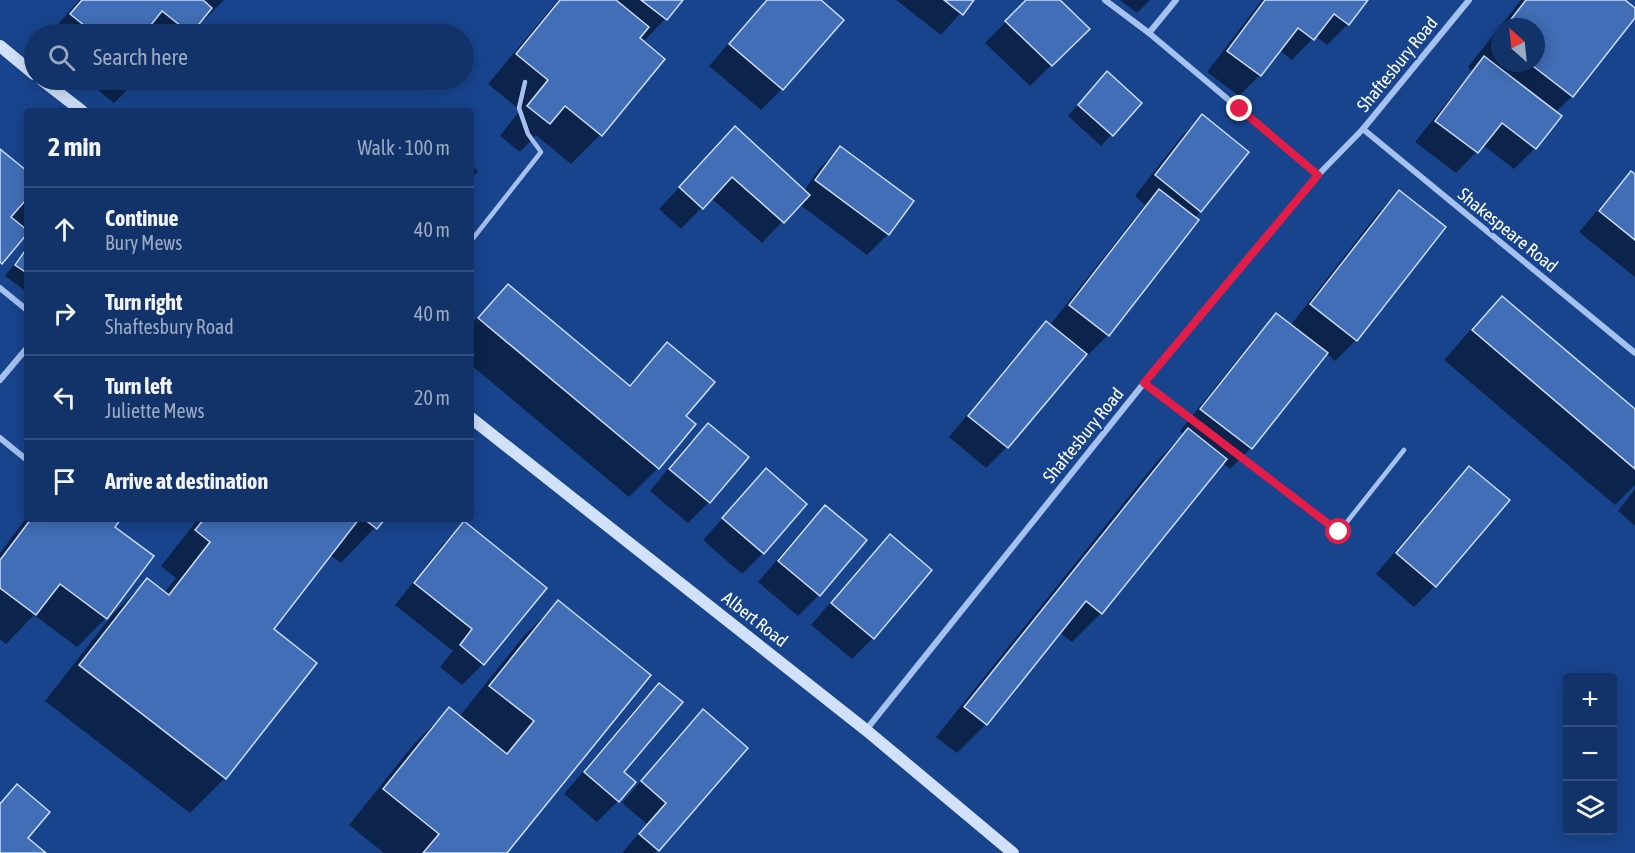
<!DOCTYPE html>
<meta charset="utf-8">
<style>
body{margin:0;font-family:"Asap Condensed",sans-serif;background:#1f3f72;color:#f1f3f6}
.controls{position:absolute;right:18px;bottom:18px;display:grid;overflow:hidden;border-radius:6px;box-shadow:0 3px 15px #0003}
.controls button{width:54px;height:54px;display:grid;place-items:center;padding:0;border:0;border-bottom:2px solid #314e7e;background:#12336a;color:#f1f3f6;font:30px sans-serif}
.compass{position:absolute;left:1491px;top:18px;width:54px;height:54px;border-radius:50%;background:#12336a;box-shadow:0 3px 15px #0003;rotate:333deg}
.stop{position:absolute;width:18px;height:18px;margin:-14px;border:4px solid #e11d48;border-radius:50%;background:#fff}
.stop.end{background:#e11d48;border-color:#fff;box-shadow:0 2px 6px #0008}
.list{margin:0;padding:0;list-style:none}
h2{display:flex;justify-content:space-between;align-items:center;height:78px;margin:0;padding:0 24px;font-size:26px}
h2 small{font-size:20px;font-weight:400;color:#9caac1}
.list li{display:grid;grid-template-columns:39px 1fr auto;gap:18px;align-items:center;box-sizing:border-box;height:84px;padding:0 24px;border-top:2px solid #314e7e}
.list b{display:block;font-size:22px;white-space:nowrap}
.list p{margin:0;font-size:20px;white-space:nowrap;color:#9caac1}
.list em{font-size:20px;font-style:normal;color:#9caac1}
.icon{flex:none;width:33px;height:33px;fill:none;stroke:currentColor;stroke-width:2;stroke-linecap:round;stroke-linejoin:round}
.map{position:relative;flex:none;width:1635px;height:853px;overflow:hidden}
.search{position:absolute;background:#12336a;box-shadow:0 3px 15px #0003;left:24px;top:24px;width:450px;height:66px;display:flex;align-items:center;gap:15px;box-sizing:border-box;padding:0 21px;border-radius:33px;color:#9caac1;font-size:22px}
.panel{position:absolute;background:#12336a;box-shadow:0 3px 15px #0003;left:24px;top:108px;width:450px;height:414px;border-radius:6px}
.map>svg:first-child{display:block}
</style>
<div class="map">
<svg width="1635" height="853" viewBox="0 0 1635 853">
<rect width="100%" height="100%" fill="#18448e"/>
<g fill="#0007" fill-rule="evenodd">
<path d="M79,0H224L201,23L199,22L188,34H50Z"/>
<path d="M558,0H681L665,19L645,40L639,36L637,39L663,60L600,135L571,164L536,135L520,152L500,136L520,110L488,84Z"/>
<path d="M766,0H818L782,89L761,110L709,66Z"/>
<path d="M896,0H972L941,35Z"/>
<path d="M1027,0H1058L1088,29L1030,86L985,43Z"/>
<path d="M1120,0H1150L1137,13Z"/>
<path d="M1262,0H1366L1348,24L1327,45L1315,36L1292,60L1279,50L1260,75L1239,96L1207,72Z"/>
<path d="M1521,0H1622L1635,10V16L1572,96L1555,113L1535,148L1514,169L1483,145L1456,173L1415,142L1472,71L1468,67ZM1500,27H1536V63H1500Z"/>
<path d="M86,80H137L114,103Z"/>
<path d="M1096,84L1140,103L1101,146L1068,116Z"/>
<path d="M1202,116L1200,211L1108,335L1087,356L1085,354L1007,447L986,468L949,437L1026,344L1047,323L1050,325L1145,205L1135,196L1181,137Z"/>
<path d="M840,148L888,234L867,255L799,204L762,243L711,198L681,229L659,209L715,149L804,191L819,169Z"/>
<path d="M0,151L27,173V236L23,240L21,238L0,263Z"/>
<path d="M471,165L478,171L471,180Z"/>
<path d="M1631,173L1635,176V277L1579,232L1611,194Z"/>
<path d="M1399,192L1356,340L1335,361L1326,353L1251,448L1230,469L1222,463L1101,613L1072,642L1059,632L986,724L957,753L936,737L1159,459L1184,434L1180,431L1256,336L1277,315L1290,326L1378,213Z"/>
<path d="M27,248V292L5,276Z"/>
<path d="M508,286L628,386L667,344L684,416L658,468L629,497L471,365V324Z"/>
<path d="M1502,298L1635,411V485L1615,505L1444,360L1473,327Z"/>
<path d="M708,425L709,502L688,523L650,491L687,445Z"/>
<path d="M1469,468L1508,500L1435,586L1414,607L1376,574L1448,489Z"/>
<path d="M766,470L763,553L742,574L703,540Z"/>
<path d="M1635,489V526L1618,511Z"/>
<path d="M825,507L819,595L798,616L758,582L804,528Z"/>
<path d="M27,517V519H119L113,527L106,618L77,647L34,615L6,644L0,639V553Z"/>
<path d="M198,519H383L341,563L330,555L272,630L315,663L225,778L190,813L45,701L112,615L147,580L164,593L176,578L161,566Z"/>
<path d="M464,523L483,664L462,685L440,667L453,651L395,605L443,544Z"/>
<path d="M890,536L930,570L873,638L852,659L811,625L869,557Z"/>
<path d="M558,602L648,675L505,853H384L349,825L414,744L449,709L459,717L523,637Z"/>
<path d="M659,685L622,772L618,801L597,822L564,794L638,706Z"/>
<path d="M703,711L746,748L655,853H622L647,824L622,803L682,732Z"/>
</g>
<g fill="#416eb6" stroke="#caddfa" stroke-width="1.5">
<path d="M82,0H203L212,8L191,34L162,11L146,31L150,34H95L70,14Z"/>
<path d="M560,0H616L649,27L640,38L665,59L602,136L565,106L550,124L527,106L548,80L516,54Z"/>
<path d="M641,0H683L667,20Z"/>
<path d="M767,0H821L844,20L783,90L729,44Z"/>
<path d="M944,0H974L963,15Z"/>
<path d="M1026,0H1060L1090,29L1052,66L1005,21Z"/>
<path d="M1265,0H1368L1349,25L1334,14L1314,40L1298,28L1261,76L1227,51Z"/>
<path d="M1526,0H1625L1635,8V18L1573,97L1529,63H1536V27H1505Z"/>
<path d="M1484,56L1562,116L1536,149L1502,123L1478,153L1435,121Z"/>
<path d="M1107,71L1142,103L1113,136L1078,105Z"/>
<path d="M1202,114L1249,152L1201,212L1155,175Z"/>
<path d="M735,126L810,195L784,223L732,177L703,209L679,187Z"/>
<path d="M840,146L914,201L889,235L815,180Z"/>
<path d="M0,149L27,171V205L24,202L11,217L27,230V234L2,264L0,262Z"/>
<path d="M1631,171L1635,174V240L1599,211Z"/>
<path d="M1159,189L1199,220L1109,336L1069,305Z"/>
<path d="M1399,190L1446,227L1357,341L1310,304Z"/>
<path d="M27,248V273L15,265Z"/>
<path d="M508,284L630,386L667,342L715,382L686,416L696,424L659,469L478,318Z"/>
<path d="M1502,296L1635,409V469L1472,330Z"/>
<path d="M1276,313L1328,353L1252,449L1200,409Z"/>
<path d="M1046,321L1087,354L1008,448L968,416Z"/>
<path d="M708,423L749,457L710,503L669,469Z"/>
<path d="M1188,428L1227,459L1102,614L1086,601L987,725L964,707Z"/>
<path d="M1469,466L1510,500L1436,587L1396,553Z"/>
<path d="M766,468L807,504L764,554L722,518Z"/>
<path d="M825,505L867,540L820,596L778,561Z"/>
<path d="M31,519H121L115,527L154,556L107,619L60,584L36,615L0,588V560Z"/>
<path d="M204,519H359L274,629L317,663L226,779L79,665L147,578L169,595L210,542L195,530Z"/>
<path d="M364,519H385L377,529Z"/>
<path d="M464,521L547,588L484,665L460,645L472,629L414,583Z"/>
<path d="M890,534L932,570L874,639L831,603Z"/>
<path d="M558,600L651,675L507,853H423L439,834L383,789L449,707L507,754L534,721L489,686Z"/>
<path d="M659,683L683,702L624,772L636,782L619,802L584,772Z"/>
<path d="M703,709L748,748L659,851L639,834L666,803L641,781Z"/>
<path d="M17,784L50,812L28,838L46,853H0V804Z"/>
</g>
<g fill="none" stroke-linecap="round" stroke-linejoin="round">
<g stroke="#a4c1ef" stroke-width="4.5">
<path d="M471,241L541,152L528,134L519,108L525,82"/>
<path d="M1144,383L1339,532L1404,450"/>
</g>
<g stroke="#a4c1ef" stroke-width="6">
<path d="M1105,0L1149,33"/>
<path d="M1176,0L1149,33L1318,175"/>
<path d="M1363,129L1635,353"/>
<path d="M0,288L27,310"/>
<path d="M0,380L27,348"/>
<path d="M0,438L27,460"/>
<path d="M866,730L1144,383L1318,175L1363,129L1469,0"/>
</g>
<g stroke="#d1e1fa" stroke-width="12">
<path d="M0,46L34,74"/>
<path d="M42,80L82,111"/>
<path d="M471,418L866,730L1013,853"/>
</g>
</g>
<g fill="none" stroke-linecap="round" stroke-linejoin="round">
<path stroke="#e11d48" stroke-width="8" d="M1240,109L1318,175L1144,383L1339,532"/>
</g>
<g text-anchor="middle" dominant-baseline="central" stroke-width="4.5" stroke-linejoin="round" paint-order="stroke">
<g font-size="18" fill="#fff" stroke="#18448e">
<text transform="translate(1397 64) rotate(-51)">Shaftesbury Road</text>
<text transform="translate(1508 230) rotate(39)">Shakespeare Road</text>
<text transform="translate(1083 435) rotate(-51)">Shaftesbury Road</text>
<text transform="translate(755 619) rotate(38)">Albert Road</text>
</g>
</g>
</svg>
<div class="controls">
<button>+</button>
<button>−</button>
<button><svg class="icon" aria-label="layers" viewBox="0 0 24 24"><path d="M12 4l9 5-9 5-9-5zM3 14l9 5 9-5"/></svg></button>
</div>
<svg class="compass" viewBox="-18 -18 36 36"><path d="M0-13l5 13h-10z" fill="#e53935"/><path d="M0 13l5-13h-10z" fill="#9caac1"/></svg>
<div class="stop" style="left:1339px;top:532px"></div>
<div class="stop end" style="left:1240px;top:109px"></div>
<div class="search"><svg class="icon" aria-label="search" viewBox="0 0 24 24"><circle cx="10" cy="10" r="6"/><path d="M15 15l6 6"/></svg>Search here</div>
<section class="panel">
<h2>2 min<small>Walk · 100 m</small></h2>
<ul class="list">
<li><svg class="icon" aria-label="ahead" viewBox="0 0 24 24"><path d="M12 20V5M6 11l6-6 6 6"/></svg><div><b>Continue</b><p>Bury Mews</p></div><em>40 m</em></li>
<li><svg class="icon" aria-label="right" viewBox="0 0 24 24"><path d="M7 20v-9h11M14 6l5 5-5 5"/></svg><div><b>Turn right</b><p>Shaftesbury Road</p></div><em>40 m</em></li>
<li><svg class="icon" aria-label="left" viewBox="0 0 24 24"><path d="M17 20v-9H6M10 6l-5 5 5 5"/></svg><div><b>Turn left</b><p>Juliette Mews</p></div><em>20 m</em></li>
<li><svg class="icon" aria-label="arrive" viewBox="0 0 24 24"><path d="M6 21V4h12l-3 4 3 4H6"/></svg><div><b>Arrive at destination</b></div></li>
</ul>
</section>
</div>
